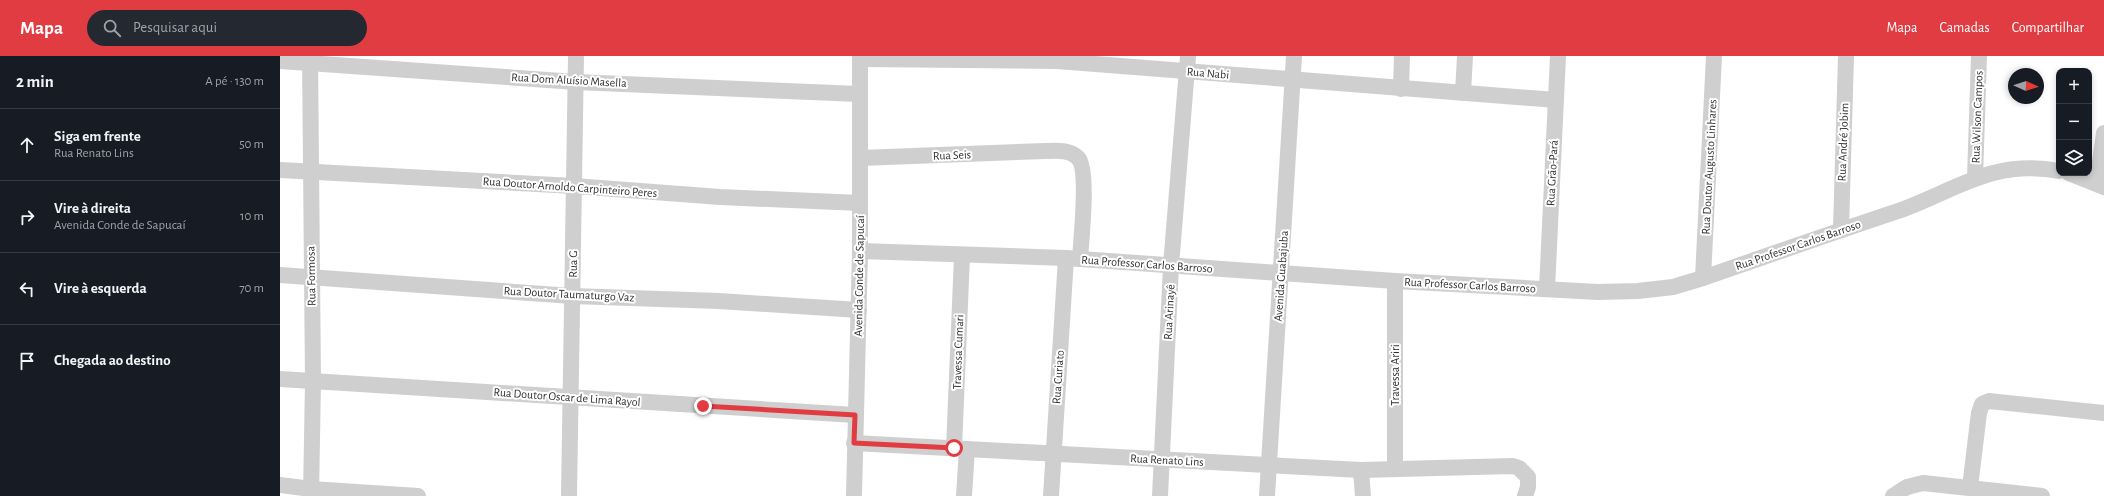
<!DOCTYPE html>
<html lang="pt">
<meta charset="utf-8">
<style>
body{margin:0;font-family:"Alegreya Sans",sans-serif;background:#242831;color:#f1f3f6}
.controls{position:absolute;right:12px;top:12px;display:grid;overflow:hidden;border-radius:8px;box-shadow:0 2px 6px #0003}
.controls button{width:36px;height:36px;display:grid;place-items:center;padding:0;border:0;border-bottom:1px solid #363941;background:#171b24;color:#f1f3f6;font:20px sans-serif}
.compass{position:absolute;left:1728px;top:12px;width:36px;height:36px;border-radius:50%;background:#171b24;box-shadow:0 2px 6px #0003;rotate:93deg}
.stop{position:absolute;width:12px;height:12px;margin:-9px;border:3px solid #e13c42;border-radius:50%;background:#fff}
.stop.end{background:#e13c42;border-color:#fff;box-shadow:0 1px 4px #0008}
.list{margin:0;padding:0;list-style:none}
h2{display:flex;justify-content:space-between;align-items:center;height:52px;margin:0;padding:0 16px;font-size:17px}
h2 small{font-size:13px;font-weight:400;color:#9ea1a6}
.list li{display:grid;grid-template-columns:26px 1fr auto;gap:12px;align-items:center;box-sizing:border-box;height:72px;padding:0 16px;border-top:1px solid #363941}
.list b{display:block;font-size:15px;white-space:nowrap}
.list p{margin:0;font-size:13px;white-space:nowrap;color:#9ea1a6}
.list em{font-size:13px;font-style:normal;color:#9ea1a6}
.icon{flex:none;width:22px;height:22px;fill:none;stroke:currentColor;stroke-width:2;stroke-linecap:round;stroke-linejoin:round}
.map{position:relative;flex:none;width:1824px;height:440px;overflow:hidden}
header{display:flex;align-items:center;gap:24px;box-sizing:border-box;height:56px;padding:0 20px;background:#e13c42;color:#fff}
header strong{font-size:19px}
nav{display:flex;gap:22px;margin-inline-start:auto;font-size:14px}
.search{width:280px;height:36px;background:#242831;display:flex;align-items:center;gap:10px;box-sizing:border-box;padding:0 14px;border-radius:22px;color:#9ea1a6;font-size:15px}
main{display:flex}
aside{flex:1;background:#171b24}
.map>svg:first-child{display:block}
</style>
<header>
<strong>Mapa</strong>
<div class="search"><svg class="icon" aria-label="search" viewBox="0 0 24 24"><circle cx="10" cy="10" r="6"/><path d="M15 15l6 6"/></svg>Pesquisar aqui</div>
<nav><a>Mapa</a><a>Camadas</a><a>Compartilhar</a></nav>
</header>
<main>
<aside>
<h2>2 min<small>A pé · 130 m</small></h2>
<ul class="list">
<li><svg class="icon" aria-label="ahead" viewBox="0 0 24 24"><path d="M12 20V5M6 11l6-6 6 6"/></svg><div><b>Siga em frente</b><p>Rua Renato Lins</p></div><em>50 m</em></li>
<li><svg class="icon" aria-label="right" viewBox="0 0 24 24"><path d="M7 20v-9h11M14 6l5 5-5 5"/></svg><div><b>Vire à direita</b><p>Avenida Conde de Sapucaí</p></div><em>10 m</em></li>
<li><svg class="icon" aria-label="left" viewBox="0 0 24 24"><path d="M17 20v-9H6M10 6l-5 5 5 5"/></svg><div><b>Vire à esquerda</b></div><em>70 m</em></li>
<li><svg class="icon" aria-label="arrive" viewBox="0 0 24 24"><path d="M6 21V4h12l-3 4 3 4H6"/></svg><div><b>Chegada ao destino</b></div></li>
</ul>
</aside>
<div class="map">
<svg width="1824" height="440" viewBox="0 0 1824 440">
<rect width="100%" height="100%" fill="#fff"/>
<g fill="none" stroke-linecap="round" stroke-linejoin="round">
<g stroke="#cfcfcf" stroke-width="16">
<path d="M30,0L33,325L31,440"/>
<path d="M580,3L777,5L1276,44"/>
<path d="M0,5L296,26L579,38"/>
<path d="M1121,33L1122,0"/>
<path d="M1183,37L1185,0"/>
<path d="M580,102L765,95C775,95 789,93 798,102C809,113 801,185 800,203"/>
<path d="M0,114L294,130L440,141L580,147"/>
<path d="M1789,117L1824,131"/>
<path d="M1695,122L1699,0"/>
<path d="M1817,127L1824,77"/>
<path d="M1561,173L1566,0"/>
<path d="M580,195L786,202L1115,225L1318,236L1358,235L1393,231L1423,222C1489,199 1555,176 1621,154C1678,133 1713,103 1779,115"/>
<path d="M0,219L292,240L439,245L579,254"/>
<path d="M1423,222L1434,0"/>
<path d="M1115,225V413"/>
<path d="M1267,233L1278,0"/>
<path d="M0,323L575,359"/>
<path d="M574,387L1081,414L1233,410L1239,412L1248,421V431L1245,440"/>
<path d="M674,392L682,200"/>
<path d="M1081,414L1083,440"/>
<path d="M0,429L31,433L138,440"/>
<path d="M1690,431L1699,357L1702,348L1709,345L1824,357"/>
<path d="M289,440L296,0"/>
<path d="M574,440L580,195V0"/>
<path d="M684,440L687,393"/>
<path d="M771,440L786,202"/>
<path d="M880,440L891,210L908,0"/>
<path d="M987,440L1014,0"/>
<path d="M1613,440L1627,431L1643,427L1762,440"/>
</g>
</g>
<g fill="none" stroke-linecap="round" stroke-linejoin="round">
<path stroke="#e13c42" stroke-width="5" d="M423,350L575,359L574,387L674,392"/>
</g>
<g text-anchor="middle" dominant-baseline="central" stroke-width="4" stroke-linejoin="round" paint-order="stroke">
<g font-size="12" fill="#323232" stroke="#fff">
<text transform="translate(928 17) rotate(5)">Rua Nabi</text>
<text transform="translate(289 24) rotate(3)">Rua Dom Aluísio Masella</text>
<text transform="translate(1697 61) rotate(-88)">Rua Wilson Campos</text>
<text transform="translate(1563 86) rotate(-88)">Rua André Jobim</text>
<text transform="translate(672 99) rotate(-2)">Rua Seis</text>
<text transform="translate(1429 111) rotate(-87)">Rua Doutor Augusto Linhares</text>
<text transform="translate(1272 117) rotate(-87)">Rua Grão-Pará</text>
<text transform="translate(290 131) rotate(4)">Rua Doutor Arnoldo Carpinteiro Peres</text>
<text transform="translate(1518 189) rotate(-19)">Rua Professor Carlos Barroso</text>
<text transform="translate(293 208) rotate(-89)">Rua G</text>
<text transform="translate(867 208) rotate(4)">Rua Professor Carlos Barroso</text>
<text transform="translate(31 220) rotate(-91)">Rua Formosa</text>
<text transform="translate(579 220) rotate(-89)">Avenida Conde de Sapucaí</text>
<text transform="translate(1001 220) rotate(-86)">Avenida Guabajuba</text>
<text transform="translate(1190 229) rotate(3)">Rua Professor Carlos Barroso</text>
<text transform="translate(289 238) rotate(3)">Rua Doutor Taumaturgo Vaz</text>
<text transform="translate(889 256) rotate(-87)">Rua Arinayê</text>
<text transform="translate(678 296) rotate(-88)">Travessa Cumari</text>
<text transform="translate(1115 319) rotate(-90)">Travessa Ariri</text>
<text transform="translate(778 321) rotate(-86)">Rua Curiato</text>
<text transform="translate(287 341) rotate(4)">Rua Doutor Oscar de Lima Rayol</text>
<text transform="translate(887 404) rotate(3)">Rua Renato Lins</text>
</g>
</g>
</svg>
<div class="controls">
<button>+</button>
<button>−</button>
<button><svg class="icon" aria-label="layers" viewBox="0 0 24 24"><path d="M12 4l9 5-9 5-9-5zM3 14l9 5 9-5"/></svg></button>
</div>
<svg class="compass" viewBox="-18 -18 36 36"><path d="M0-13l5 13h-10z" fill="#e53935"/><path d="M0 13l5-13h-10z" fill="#9ea1a6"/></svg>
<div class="stop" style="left:674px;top:392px"></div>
<div class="stop end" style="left:423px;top:350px"></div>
</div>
</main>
